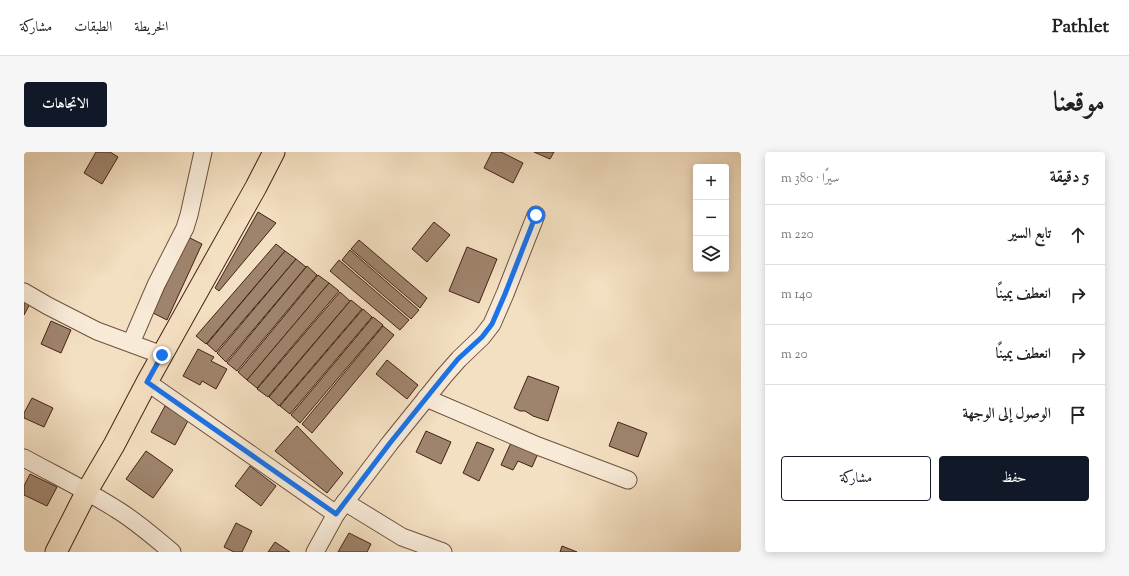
<!DOCTYPE html>
<html lang="ar">
<meta charset="utf-8">
<style>
body{margin:0;font-family:"Sorts Mill Goudy",Amiri,serif;background:#f6f6f6;color:#222;direction:rtl}
.controls{position:absolute;right:12px;top:12px;display:grid;overflow:hidden;border-radius:4px;box-shadow:0 2px 10px #0003}
.controls button{width:36px;height:36px;display:grid;place-items:center;padding:0;border:0;border-bottom:1px solid #e0e0e0;background:#fff;color:#222;font:20px sans-serif}
.stop{position:absolute;width:12px;height:12px;margin:-9px;border:3px solid #1a73e8;border-radius:50%;background:#fff}
.stop.end{background:#1a73e8;border-color:#fff;box-shadow:0 1px 4px #0008}
.list{margin:0;padding:0;list-style:none}
h2{display:flex;justify-content:space-between;align-items:center;height:52px;margin:0;padding:0 16px;font-size:17px}
h2 small{font-size:13px;font-weight:400;color:#767676}
.list li{display:grid;grid-template-columns:26px 1fr auto;gap:12px;align-items:center;box-sizing:border-box;height:60px;padding:0 16px;border-top:1px solid #e0e0e0}
.list b{display:block;font-size:15px;white-space:nowrap}
.list em{font-size:13px;font-style:normal;color:#767676}
.actions{display:flex;gap:8px;padding:12px 16px}
.actions a{flex:1;padding:9px 0;border:1px solid #111827;border-radius:4px;text-align:center;font-size:14px;color:#111827}
.actions .main{background:#111827;color:#fff}
.icon{flex:none;width:22px;height:22px;fill:none;stroke:currentColor;stroke-width:2;stroke-linecap:round;stroke-linejoin:round}
.map{position:relative;flex:none;width:717px;height:400px;overflow:hidden;direction:ltr;border-radius:4px}
header{display:flex;align-items:center;gap:24px;box-sizing:border-box;height:56px;padding:0 20px;background:#fff;border-bottom:1px solid #e0e0e0}
header strong{font-size:19px}
nav{display:flex;gap:22px;margin-inline-start:auto;font-size:14px}
.intro{display:flex;align-items:center;justify-content:space-between;box-sizing:border-box;height:96px;padding:0 24px}
h1{margin:0;font-size:28px}
.button{padding:10px 18px;border-radius:4px;background:#111827;color:#fff;font-size:14px;font-weight:700}
main{display:flex;gap:24px;padding:0 24px}
aside{flex:1;background:#fff;border-radius:4px;box-shadow:0 2px 10px #0003}
.map>svg:first-child{display:block}
</style>
<header>
<strong>Pathlet</strong>
<nav><a>الخريطة</a><a>الطبقات</a><a>مشاركة</a></nav>
</header>
<div class="intro"><h1>موقعنا</h1><a class="button">الاتجاهات</a></div>
<main>
<aside>
<h2>5 دقيقة<small>سيرًا · 380 m</small></h2>
<ul class="list">
<li><svg class="icon" aria-label="ahead" viewBox="0 0 24 24"><path d="M12 20V5M6 11l6-6 6 6"/></svg><div><b>تابع السير</b></div><em>220 m</em></li>
<li><svg class="icon" aria-label="right" viewBox="0 0 24 24"><path d="M7 20v-9h11M14 6l5 5-5 5"/></svg><div><b>انعطف يمينًا</b></div><em>140 m</em></li>
<li><svg class="icon" aria-label="right" viewBox="0 0 24 24"><path d="M7 20v-9h11M14 6l5 5-5 5"/></svg><div><b>انعطف يمينًا</b></div><em>20 m</em></li>
<li><svg class="icon" aria-label="arrive" viewBox="0 0 24 24"><path d="M6 21V4h12l-3 4 3 4H6"/></svg><div><b>الوصول إلى الوجهة</b></div></li>
</ul>
<div class="actions"><a class="main">حفظ</a><a>مشاركة</a></div>
</aside>
<div class="map">
<svg width="717" height="400" viewBox="0 0 717 400">
<rect width="100%" height="100%" fill="#f3dfc1"/>
<filter id="stains"><feTurbulence type="fractalNoise" baseFrequency=".005" numOctaves="4"/><feColorMatrix values="0 0 0 0 .2 0 0 0 0 .09 0 0 0 0 .02 0 0 0 .5 -.17"/></filter>
<radialGradient id="worn" r=".72"><stop offset=".6" stop-color="#630" stop-opacity="0"/><stop offset="1" stop-color="#630" stop-opacity=".3"/></radialGradient>
<g fill="#9f846d" stroke="#442213">
<path d="M72,0H86L94,5L78,32L60,21Z"/>
<path d="M468,0H477L499,11L489,31L460,16Z"/>
<path d="M510,0H530L526,7Z"/>
<path d="M234,60L252,71L195,139L191,136Z"/>
<path d="M410,70L426,83L403,110L388,97Z"/>
<path d="M164,85L178,92L143,168L129,161Z"/>
<path d="M335,88L403,146L396,156L327,97Z"/>
<path d="M252,92L261,99L182,192L172,184Z"/>
<path d="M443,95L473,107L455,151L425,139Z"/>
<path d="M326,98L395,158L387,167L318,108Z"/>
<path d="M261,99L272,107L192,200L183,192Z"/>
<path d="M272,107L282,115L202,210L193,201Z"/>
<path d="M315,108L385,168L376,178L306,119Z"/>
<path d="M283,114L293,123L213,219L203,211Z"/>
<path d="M294,123L305,131L223,228L214,220Z"/>
<path d="M305,131L315,139L233,236L223,228Z"/>
<path d="M316,140L326,149L244,245L233,237Z"/>
<path d="M0,143L8,148L0,163Z"/>
<path d="M327,148L338,157L255,254L245,245Z"/>
<path d="M339,157L348,165L266,262L256,254Z"/>
<path d="M349,165L359,173L276,271L267,263Z"/>
<path d="M27,169L47,178L37,201L17,192Z"/>
<path d="M359,174L370,183L288,281L278,272Z"/>
<path d="M174,197L190,205L187,209L203,217L192,237L178,229L176,233L159,224Z"/>
<path d="M363,208L394,233L383,247L352,222Z"/>
<path d="M504,224L535,235L524,269L509,264L501,259H496L490,256Z"/>
<path d="M8,246L29,256L20,275L0,266V261Z"/>
<path d="M141,254L165,267L151,293L127,280Z"/>
<path d="M594,270L623,281L614,305L585,294Z"/>
<path d="M273,274L319,321L303,341L251,299Z"/>
<path d="M402,279L427,290L417,312L392,300Z"/>
<path d="M490,284L516,297L508,315L494,309L489,318L477,313Z"/>
<path d="M453,290L470,297L455,329L439,321Z"/>
<path d="M122,299L149,318L129,346L102,327Z"/>
<path d="M226,314L252,334L237,354L211,334Z"/>
<path d="M6,322L33,335L23,354L0,343V334Z"/>
<path d="M212,371L228,379L218,400H210L200,395Z"/>
<path d="M325,381L347,392L343,400H314Z"/>
<path d="M251,390L266,400H244Z"/>
<path d="M538,394L553,400H536Z"/>
</g>
<g fill="none" stroke-linecap="round" stroke-linejoin="round">
<g stroke="#70513e" stroke-width="19">
<g id="minor">
<path d="M0,140L24,154L73,179L138,203"/>
<path d="M107,191L132,133L161,76L165,63L179,0"/>
<path d="M123,230L312,362"/>
<path d="M402,246L514,294L604,328"/>
<path d="M0,306C31,323 62,338 92,357C112,369 130,385 148,400"/>
<path d="M321,350L378,385L419,400"/>
<path d="M291,400L312,362L366,291L420,224L435,207L458,185L468,172L481,142L512,63"/>
</g>
</g>
<g stroke="#442213" stroke-width="23">
<path id="major" d="M32,400L63,339L90,293L123,230L162,160L232,35L250,0"/>
</g>
<use href="#minor" stroke="#f7ead7" stroke-width="17"/>
<use href="#major" stroke="#f3dfc1" stroke-width="21"/>
</g>
<g fill="none" stroke-linecap="round" stroke-linejoin="round">
<path stroke="#1a73e8" stroke-width="5" d="M138,203L123,230L312,362L366,291L420,224L434,207L458,185L468,172L481,142L512,63"/>
</g>
<rect width="100%" height="100%" filter="url(#stains)"/>
<rect width="100%" height="100%" fill="url(#worn)"/>
</svg>
<div class="controls">
<button>+</button>
<button>−</button>
<button><svg class="icon" aria-label="layers" viewBox="0 0 24 24"><path d="M12 4l9 5-9 5-9-5zM3 14l9 5 9-5"/></svg></button>
</div>
<div class="stop" style="left:512px;top:63px"></div>
<div class="stop end" style="left:138px;top:203px"></div>
</div>
</main>
